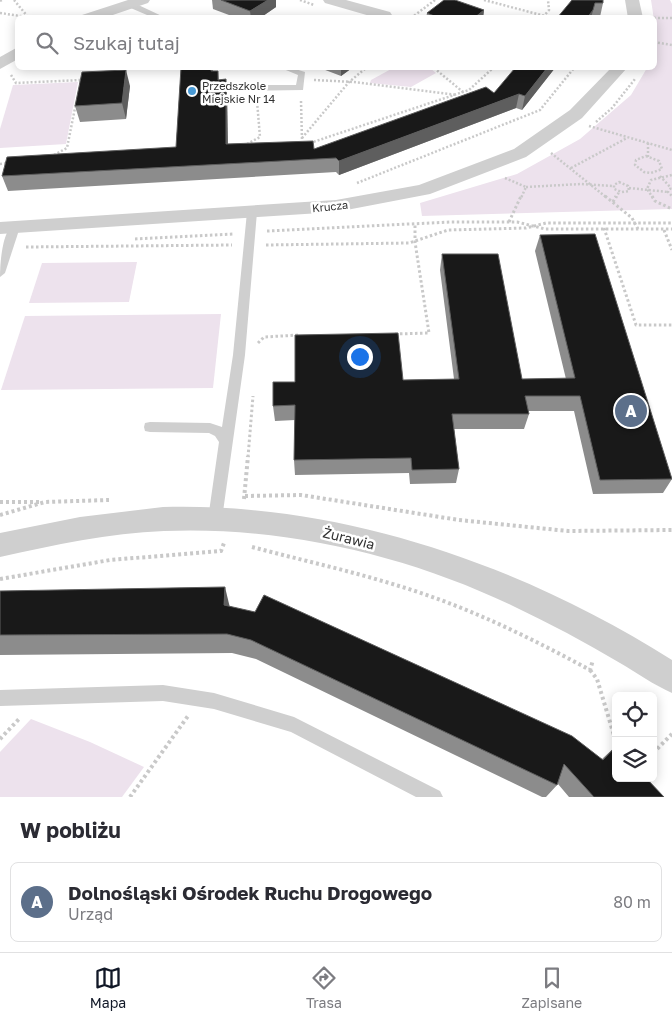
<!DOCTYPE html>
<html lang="pl">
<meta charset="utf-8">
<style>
body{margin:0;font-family:"Golos Text",sans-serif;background:#f2f2f3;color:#2b2b33}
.controls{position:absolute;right:15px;bottom:15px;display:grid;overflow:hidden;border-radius:8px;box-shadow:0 2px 12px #0003}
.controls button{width:45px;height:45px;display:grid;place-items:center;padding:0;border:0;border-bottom:1px solid #e1e1e2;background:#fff;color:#2b2b33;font:25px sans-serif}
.you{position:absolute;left:359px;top:356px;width:18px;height:18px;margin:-12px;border:4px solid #fff;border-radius:50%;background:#1a73e8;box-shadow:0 0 0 8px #1a73e833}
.badge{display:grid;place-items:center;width:32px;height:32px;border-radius:50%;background:#111827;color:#fff;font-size:16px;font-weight:700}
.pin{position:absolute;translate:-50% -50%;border:2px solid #fff;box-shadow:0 1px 5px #0006}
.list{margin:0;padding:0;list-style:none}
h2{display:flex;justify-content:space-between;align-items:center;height:65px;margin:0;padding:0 20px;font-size:21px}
h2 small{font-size:16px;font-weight:400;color:#7c7c81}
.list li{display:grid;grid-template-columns:32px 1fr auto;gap:15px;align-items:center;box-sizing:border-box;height:80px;margin:0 10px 10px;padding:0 10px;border:1px solid #e1e1e2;border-radius:8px}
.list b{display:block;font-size:19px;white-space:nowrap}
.list p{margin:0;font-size:16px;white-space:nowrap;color:#7c7c81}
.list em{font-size:16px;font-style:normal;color:#7c7c81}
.icon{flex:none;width:28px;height:28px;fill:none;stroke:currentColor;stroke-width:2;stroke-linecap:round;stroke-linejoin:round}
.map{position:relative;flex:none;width:672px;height:797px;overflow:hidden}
.search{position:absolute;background:#fff;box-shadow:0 2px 12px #0003;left:15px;right:15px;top:15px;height:55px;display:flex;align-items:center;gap:12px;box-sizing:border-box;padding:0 18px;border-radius:8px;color:#7c7c81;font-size:19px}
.sheet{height:155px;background:#fff}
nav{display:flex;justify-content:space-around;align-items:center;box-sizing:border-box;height:70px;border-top:1px solid #e1e1e2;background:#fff;font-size:14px;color:#7c7c81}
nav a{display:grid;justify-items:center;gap:2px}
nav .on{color:#111827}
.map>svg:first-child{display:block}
</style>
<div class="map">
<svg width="672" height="797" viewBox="0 0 672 797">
<rect width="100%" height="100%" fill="#fff"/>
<g fill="#ede2ed">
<path d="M651,0H670L672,4V209L422,216L420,203L517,174L580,139L631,95L647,68H654L656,33Z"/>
<path d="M393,68H430L436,73L411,87L370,83L371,80Z"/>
<path d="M78,82L66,144L0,148V129L13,85Z"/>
<path d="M137,262L129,302L29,303L42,263Z"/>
<path d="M221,314L213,388L1,390L25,316Z"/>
<path d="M31,719L90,742L144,767L122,797H0V752Z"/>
</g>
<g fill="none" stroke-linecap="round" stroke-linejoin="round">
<g stroke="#c9c9c9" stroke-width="2.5" stroke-dasharray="2 2" stroke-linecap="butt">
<path d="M14,0L28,17"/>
<path d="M300,0L314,5"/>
<path d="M484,0L545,16"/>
<path d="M0,1L2,0"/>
<path d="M0,13L27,17"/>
<path d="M543,17L549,10L548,0"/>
<path d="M411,18L435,0"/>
<path d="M654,18H672"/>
<path d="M654,42L672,45"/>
<path d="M434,68L463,92"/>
<path d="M11,75L16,83L81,80L80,82"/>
<path d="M314,80L354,82L457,95"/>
<path d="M301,101L302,140"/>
<path d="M596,122L612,108L635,79"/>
<path d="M589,126L672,150"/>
<path d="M302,138L349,82L366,68"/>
<path d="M310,143L469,90L493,68"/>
<path d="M648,143V157"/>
<path d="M247,144L260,137L257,101"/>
<path d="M551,153L607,198"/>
<path d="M54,155L67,148L76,103"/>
<path d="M646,156L659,161L662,169L651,173L644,172L635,165L636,160Z"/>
<path d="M0,164L9,163"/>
<path d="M571,168L627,138"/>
<path d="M660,176L671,188"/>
<path d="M505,178L526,187L521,198"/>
<path d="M619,182L628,186L629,191L622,192L614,189V185Z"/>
<path d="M357,183L540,110L574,68"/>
<path d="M526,187L581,184L613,186"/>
<path d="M629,188L668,192"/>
<path d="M671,188L668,192L672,196"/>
<path d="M616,198L619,192"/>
<path d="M653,198L647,189L651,180L672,175"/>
</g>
<g stroke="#c9c9c9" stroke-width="3" stroke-dasharray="2.5 2.5" stroke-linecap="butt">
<path d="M605,196L632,218L638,229"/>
<path d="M652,196L655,201L672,209"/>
<path d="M613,202L616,196"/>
<path d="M509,222L521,196"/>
<path d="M604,228L636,325H672"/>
<path d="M664,230L672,250"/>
<path d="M267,231L450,222H517L545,229H672"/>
<path d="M135,239L233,234"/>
<path d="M266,245L409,243L448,230L526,228L546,223H672"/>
<path d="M26,247L232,245"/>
<path d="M395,334L429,333L415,242V225"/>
<path d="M258,343L264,337L299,335"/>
<path d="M248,457L253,396"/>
</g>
<g stroke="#c9c9c9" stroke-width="4" stroke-dasharray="3 3" stroke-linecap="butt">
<path d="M245,496L301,495L459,520L568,531L672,530"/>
<path d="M244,499L248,456"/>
<path d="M0,502H42"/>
<path d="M0,515L45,502L109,500"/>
<path d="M252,547C301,560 351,571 399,586C466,606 529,637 590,670L593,660"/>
<path d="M0,579L110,560L221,551L224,543"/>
<path d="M590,670L597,679L616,742"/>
<path d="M0,739L20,718"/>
<path d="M653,753L672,734"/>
<path d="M130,797L188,716"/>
</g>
<g fill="#cfcfcf" fill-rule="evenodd">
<path d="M126,2H132L166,18H154L126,6Z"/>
<path d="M281,68H292L305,72L303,90L244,91L240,88L244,85H296L298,75Z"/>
<path d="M252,209L257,212L245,355L222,519L220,523L215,525L210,523L208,519L219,442L215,436L209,433L150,432L145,431L144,427L145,423L150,422L210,423L222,427L233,355L247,212Z"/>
<path d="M15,224L20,227L5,273L0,277C0,265 2,228 15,224Z"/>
<path d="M163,685L214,693L294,717L440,791L443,797H416L291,732L214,709L163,701L0,706V690Z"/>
</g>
<g fill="#cfcfcf" fill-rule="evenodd">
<path d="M128,0H150L148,3L104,18H80L82,15Z"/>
<path d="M323,0H346L390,12L392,15L391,18H377L325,3Z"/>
<path d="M625,0H639L643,18H628Z"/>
<path d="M18,47V59L0,69V57Z"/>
<path d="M611,68H627L582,118L526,157L430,194L336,212L0,234V222L336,200L419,185L514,149L570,110Z"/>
<path d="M163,507C341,502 522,565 672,660V693C654,685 637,673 620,663C585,642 549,623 513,606C407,555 282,526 164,531C109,533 54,545 0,557V533L80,517Z"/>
</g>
</g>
<g fill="#8c8c8c">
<path d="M212,0H276V7L260,18H237L213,9Z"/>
<path d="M572,0L603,3L600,17L592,16Z"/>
<path d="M484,10L483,18H426L427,13Z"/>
<path d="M181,68H213V71H218L219,80L226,79L227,94L228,144L314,149L494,93L555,68L522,110L516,108L339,175L336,172L8,191L2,176L176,147Z"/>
<path d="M320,68H352L341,76Z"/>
<path d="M130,86L126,119L80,122L75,106Z"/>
<path d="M540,235L672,479L663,493L593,494L574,411H528L529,414L524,429H454L459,469L456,483L410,484L409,473L295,475L294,460L295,420L275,421L273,406L403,380L454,379L440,270L442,254L522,379H566L535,251Z"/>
<path d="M0,591L230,606L602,759L616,746L664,797H569L558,784L546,797H542L256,659L232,653L0,655Z"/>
</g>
<g fill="#5e5e5e">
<path d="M268,0H276V7L260,18H251L250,11Z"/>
<path d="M595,3L591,18H587Z"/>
<path d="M484,10L483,18H474Z"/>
<path d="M341,68H352L341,76Z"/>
<path d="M547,68H555L522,110L525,96Z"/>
<path d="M126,70L130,86L126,119L122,103Z"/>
<path d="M226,79L227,94L228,158L226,144Z"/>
<path d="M519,94L516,108L339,175V161Z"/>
<path d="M225,587L230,608L224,605Z"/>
</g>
<g fill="#191919" stroke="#5e5e5e">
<path d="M221,0H268L250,11Z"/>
<path d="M444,0H455L484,10L474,18H439L427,13Z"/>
<path d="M572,0H603V3H595L593,10L587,18H557Z"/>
<path d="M181,68H211V71H218V80L226,79V144L313,141L314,149L486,87L494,93L515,68H547L525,96L519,94L339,161L336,158L2,176L7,157L176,147Z"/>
<path d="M126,70L122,103L75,106L82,72Z"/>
<path d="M595,234L672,479L600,480L580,396H525L529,414H452L459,469L412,470L411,458L294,460L295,405L273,406V382H295V335L398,333L403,380L459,379L442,254H498L522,379L575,378L540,235Z"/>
<path d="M225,587L224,605L255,612L264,595L572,736L603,760L616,746V778H646L664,797H594L564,764L557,785L251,640L227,634L0,635V591Z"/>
</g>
<circle fill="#499ad5" stroke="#fff" stroke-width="2" cx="192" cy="91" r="5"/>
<g text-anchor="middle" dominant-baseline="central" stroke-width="5" stroke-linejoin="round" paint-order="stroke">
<g font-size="11" fill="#323232" stroke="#fff" text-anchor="start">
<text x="202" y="85">Przedszkole<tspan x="202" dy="13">Miejskie Nr 14</tspan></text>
</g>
<g font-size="11" fill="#323232" stroke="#fff">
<text transform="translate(330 206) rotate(-6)">Krucza</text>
</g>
<g font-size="14" fill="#323232" stroke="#fff">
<text transform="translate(349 538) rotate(14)">Żurawia</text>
</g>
</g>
</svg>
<div class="controls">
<button><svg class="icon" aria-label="locate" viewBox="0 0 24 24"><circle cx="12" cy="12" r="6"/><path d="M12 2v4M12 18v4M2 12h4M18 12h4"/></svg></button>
<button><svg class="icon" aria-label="layers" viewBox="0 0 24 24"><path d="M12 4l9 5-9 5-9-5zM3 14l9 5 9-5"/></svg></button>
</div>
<div class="you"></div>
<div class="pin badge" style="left:631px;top:411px;background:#5c6f8a">A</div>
<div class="search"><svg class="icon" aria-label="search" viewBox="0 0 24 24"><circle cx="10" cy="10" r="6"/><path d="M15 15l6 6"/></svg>Szukaj tutaj</div>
</div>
<section class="sheet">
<h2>W pobliżu<small></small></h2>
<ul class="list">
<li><span class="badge" style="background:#5c6f8a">A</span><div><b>Dolnośląski Ośrodek Ruchu Drogowego</b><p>Urząd</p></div><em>80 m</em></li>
</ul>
</section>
<nav>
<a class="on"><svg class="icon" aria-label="map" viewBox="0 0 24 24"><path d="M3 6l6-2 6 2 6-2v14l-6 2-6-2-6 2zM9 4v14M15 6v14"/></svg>Mapa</a>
<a><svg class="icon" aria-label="directions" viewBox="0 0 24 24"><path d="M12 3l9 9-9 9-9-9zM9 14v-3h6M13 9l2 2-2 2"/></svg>Trasa</a>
<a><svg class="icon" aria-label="saved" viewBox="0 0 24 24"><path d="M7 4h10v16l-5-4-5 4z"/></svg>Zapisane</a>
</nav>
